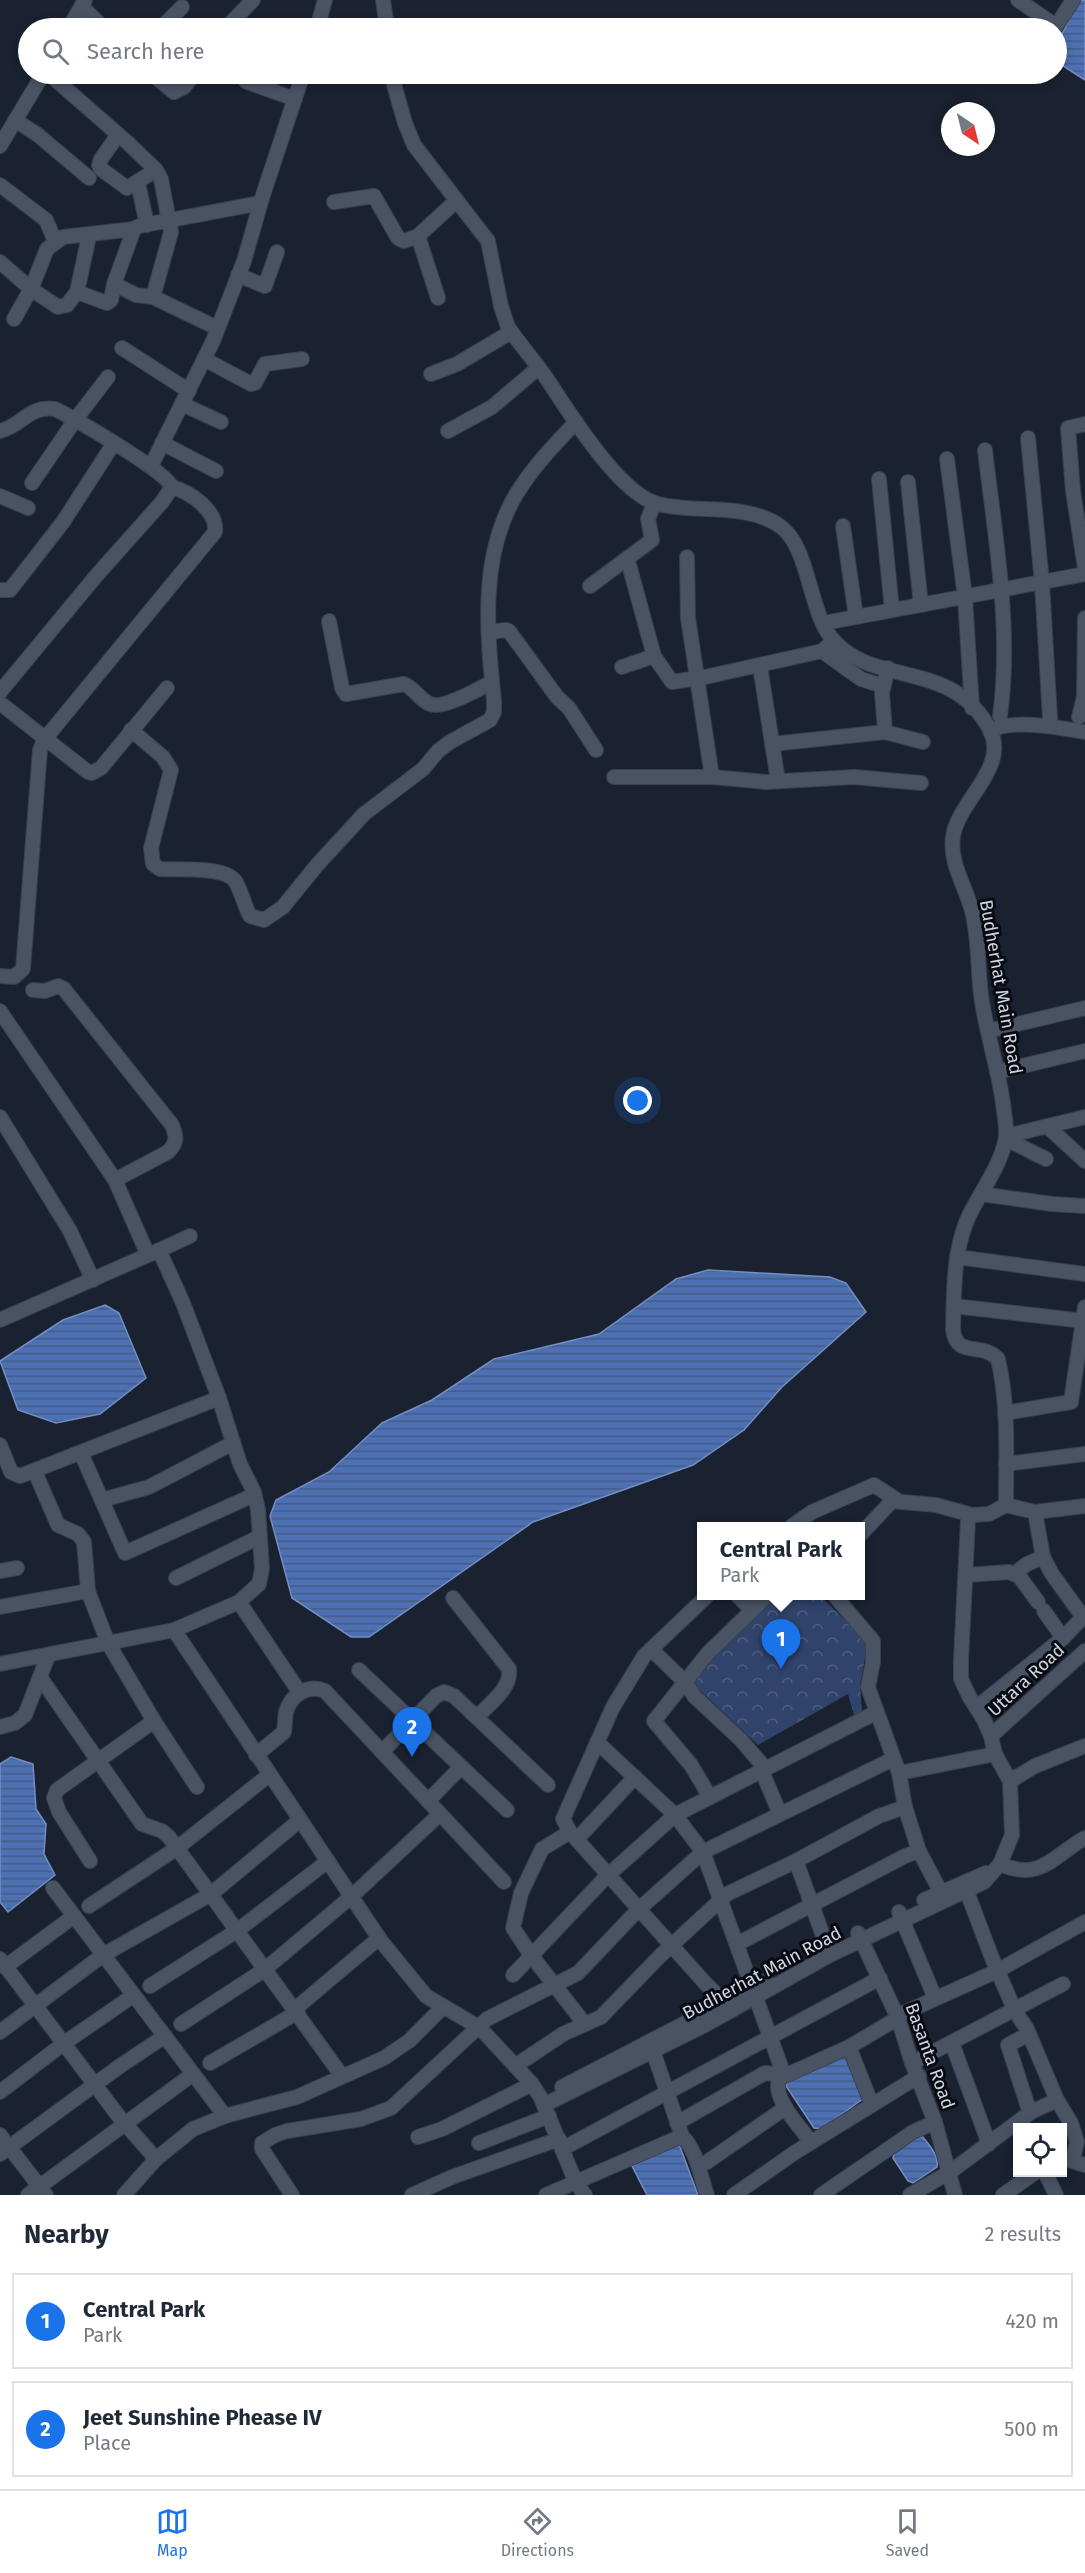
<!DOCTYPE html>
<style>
body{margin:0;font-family:"Fira Sans",sans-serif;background:#f2f2f3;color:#1f2937}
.controls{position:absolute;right:18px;bottom:18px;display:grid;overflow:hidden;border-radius:0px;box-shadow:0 3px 9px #0003}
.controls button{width:54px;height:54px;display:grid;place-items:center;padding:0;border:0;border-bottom:2px solid #e0e1e3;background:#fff;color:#1f2937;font:30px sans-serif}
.compass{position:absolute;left:941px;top:102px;width:54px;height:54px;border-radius:50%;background:#fff;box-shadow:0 3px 9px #0003;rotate:145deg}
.you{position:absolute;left:638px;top:1101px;width:21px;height:21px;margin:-15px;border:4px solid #fff;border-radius:50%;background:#1a73e8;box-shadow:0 0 0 9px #1a73e833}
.badge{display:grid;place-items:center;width:39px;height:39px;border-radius:50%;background:#1a73e8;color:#fff;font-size:20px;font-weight:700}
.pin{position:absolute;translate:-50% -50px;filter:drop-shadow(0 2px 3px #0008)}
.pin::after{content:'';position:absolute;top:32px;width:21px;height:18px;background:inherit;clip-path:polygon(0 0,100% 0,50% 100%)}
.popup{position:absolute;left:697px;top:1522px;width:168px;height:78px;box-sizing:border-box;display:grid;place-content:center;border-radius:0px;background:#fff;filter:drop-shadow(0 2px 4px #0005);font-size:20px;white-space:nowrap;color:#747a83}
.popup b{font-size:22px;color:#1f2937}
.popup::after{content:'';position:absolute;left:50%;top:100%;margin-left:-12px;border:12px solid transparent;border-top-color:#fff}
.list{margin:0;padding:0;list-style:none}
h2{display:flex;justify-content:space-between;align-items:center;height:78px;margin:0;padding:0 24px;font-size:26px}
h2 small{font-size:20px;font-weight:400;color:#747a83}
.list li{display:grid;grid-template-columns:39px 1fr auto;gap:18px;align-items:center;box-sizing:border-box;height:96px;margin:0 12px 12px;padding:0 12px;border:2px solid #e0e1e3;border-radius:0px}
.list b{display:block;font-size:22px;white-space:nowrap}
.list p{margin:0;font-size:20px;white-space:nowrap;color:#747a83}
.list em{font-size:20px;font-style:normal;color:#747a83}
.icon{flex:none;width:33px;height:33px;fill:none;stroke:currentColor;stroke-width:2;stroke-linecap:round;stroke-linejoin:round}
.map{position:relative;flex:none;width:1085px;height:2195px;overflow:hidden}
.search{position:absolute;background:#fff;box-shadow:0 3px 9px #0003;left:18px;right:18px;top:18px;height:66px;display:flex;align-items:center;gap:15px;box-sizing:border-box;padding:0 21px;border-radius:33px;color:#747a83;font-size:22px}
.sheet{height:294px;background:#fff}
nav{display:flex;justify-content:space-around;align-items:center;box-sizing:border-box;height:84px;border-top:2px solid #e0e1e3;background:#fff;font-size:16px;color:#747a83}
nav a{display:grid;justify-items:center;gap:3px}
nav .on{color:#1a73e8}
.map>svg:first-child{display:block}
</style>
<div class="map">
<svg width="1085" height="2195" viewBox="0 0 1085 2195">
<defs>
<pattern id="park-crowns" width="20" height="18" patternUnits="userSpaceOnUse" patternTransform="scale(1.5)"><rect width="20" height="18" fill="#30446b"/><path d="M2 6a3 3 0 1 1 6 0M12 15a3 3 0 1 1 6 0" fill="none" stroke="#4d5e80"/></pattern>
<pattern id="water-rules" width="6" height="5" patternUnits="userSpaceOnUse" patternTransform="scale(1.5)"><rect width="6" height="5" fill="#4d70b4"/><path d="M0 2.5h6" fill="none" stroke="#465a81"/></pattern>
</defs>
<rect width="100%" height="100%" fill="#1a2231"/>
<path fill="url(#park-crowns)" d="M773,1596H820L865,1639V1658L860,1685L862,1712L854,1715L848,1694L758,1745L689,1680Z"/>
<g fill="url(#water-rules)" stroke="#748ec1" stroke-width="1.5">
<path d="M1079,0H1085V80L1057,62L1056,46Z"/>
<path d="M708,1270L830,1277L846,1283L866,1312L782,1387L744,1430L693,1465L533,1522L369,1637H351L292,1598L270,1516L276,1500L329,1472L382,1423L432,1400L494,1359L599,1334L676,1279Z"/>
<path d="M105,1305L119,1313L146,1378L100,1414L56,1423L18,1410L0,1361L63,1320Z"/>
<path d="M11,1757L33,1764L36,1809L46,1824L44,1854L55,1875L8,1912L0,1902V1764Z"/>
<path d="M849,2052L867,2096L821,2129L814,2128L786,2086L788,2082Z"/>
<path d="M922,2136C929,2145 939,2155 937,2167L913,2183L908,2181L893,2158L895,2150Z"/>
<path d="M679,2144L698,2195H647L632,2166Z"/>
</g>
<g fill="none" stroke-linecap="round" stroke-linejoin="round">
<g stroke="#3a404d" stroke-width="16">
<g id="minor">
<path d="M383,0L387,28"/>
<path d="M1018,0L1056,26"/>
<path d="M82,7L104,28"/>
<path d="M69,28L85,0"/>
<path d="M161,28L182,7"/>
<path d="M226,28L253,0"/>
<path d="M317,28L325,0"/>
<path d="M1055,28L1073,0"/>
<path d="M49,74L128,143L156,170L161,179L171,232L153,297"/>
<path d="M152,74L174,92L184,87L194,74"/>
<path d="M239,74L247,82L295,99"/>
<path d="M391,74L405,123L414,145L488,241L501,306L508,327C520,345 535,361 547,379C569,412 619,494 658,504C697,514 745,502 780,526C811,548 808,615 835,642C877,687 953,659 990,730C1009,768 959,800 953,836C949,863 966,887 972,911C980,941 977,972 982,1002C988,1039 1000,1074 1004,1111C1005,1119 1007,1129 1006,1137C1001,1167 979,1193 967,1220C953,1254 954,1293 953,1329C956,1359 981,1341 998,1359C1009,1406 1006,1457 1006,1505L989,1514L972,1515L968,1520L961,1660V1679L969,1696L984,1720L991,1736L995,1754L1010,1781L1012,1835L1000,1864L984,1882L830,1955L705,2025L544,2105"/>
<path d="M15,120L38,135L89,178"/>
<path d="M118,135L101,159L99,165L101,169L127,188L156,170"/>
<path d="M0,146L43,74"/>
<path d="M138,183L147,225"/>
<path d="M0,185L46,220L55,241"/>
<path d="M334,202L374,196L398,238L404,241L418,236L456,201"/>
<path d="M418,236L438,298"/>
<path d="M0,262L31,289L58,307L67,305L77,292L107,303L111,300L114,284L134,229L139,226L260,203"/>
<path d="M238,275L265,286L277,252"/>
<path d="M114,284L136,295L153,297L217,328"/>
<path d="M77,292L89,236"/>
<path d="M14,319L31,289L47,249L63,237L134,229"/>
<path d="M122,348L189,391"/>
<path d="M204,359L251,384L255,383L265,364L302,359"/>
<path d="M431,374L457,364L511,332"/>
<path d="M182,404L221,422"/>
<path d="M1085,424L1068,428L1073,491L1085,568"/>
<path d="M0,431C22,426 29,405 55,409C75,419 166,471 172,487L162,502L96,576L0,692"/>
<path d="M448,431L492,407L538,368"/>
<path d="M1028,438L1042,583L1050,718"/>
<path d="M162,443L216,471"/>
<path d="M985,450C995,537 1012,628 1000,716"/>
<path d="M947,459L965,597L972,708"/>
<path d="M151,466L213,341L244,261L262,198L303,74"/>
<path d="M879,479L892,610"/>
<path d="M908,482L921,605"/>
<path d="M32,483L75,420L108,377"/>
<path d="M0,496L28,508"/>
<path d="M843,526L856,617"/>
<path d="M687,557L688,618L712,777"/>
<path d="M628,561L654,656"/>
<path d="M590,586L652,540L648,519L654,504"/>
<path d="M0,590H10L63,522L114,443"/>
<path d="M329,621L342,688L346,694L404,684C414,688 420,700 430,704C443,710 480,688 492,682"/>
<path d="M824,623L1085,574"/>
<path d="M489,632L506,630L509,631L557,697L569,708L596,750"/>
<path d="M822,651L861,679L883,686"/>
<path d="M760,666L778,781"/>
<path d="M622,667L654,656L672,682L705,677L822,651L834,641"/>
<path d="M888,668L882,693L885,732L923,742"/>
<path d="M0,703L88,772L92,773L101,768L167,688"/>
<path d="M1079,717L1084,697L1085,618"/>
<path d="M131,730L163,757L171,770L151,848L153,864L160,869C178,870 225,866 235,881C242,892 244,905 250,916L264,920L283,907L317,865L364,814L423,769L438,751L450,742L490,720L494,712V701C487,633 479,555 517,493C533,467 554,445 576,422"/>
<path d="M990,731C1012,718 1060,728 1085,732"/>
<path d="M772,744L885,732"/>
<path d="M614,777H712L766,782L854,777L921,783"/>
<path d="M0,976L14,977L23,969L40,750L44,740L215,532C218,511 190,492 172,487"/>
<path d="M33,990L45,991L58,986L64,989L172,1125C177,1137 177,1143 168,1152L115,1180"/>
<path d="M0,1011L115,1180L148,1255L0,1320"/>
<path d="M988,1031L1085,1008"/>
<path d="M997,1072L1085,1051"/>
<path d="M0,1117L70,1231L93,1280"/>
<path d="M1047,1126L1085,1161"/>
<path d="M1007,1136L1085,1117"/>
<path d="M1006,1139L1046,1159"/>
<path d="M981,1194L1052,1204L1085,1206"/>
<path d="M159,1250L183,1303L219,1398L240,1464L254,1492L258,1510L262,1569L259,1584L239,1602"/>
<path d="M151,1254L190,1236"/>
<path d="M957,1257L1085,1274"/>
<path d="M954,1306L1084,1321"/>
<path d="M1005,1413L1071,1402L1085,1307"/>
<path d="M0,1445L11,1472L20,1476L219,1398"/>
<path d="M81,1453L125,1553L254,1495"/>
<path d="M1006,1464L1085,1454"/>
<path d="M35,1472L58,1525L78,1534L84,1542L88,1591L108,1643L154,1721L197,1787"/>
<path d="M102,1500L149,1487L233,1443"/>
<path d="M1006,1505L1035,1512L1085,1506"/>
<path d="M1035,1512L1043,1557L1052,1574L1083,1617"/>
<path d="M792,1526L812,1512L874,1485L897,1500"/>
<path d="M860,1535L892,1501L936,1505L972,1515"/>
<path d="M0,1571L17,1568"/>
<path d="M1014,1574L1027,1564L1043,1557"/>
<path d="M966,1575L1009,1572L1019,1576L1038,1602"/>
<path d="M176,1578L259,1537"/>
<path d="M707,1596L644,1656L613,1707L563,1819L570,1832L706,1984L732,2010"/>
<path d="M738,1596L752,1610"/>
<path d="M835,1596L873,1641V1662L868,1687L899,1773L905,1807L919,1851L944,1898"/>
<path d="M453,1598L509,1669C512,1688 489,1704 477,1717"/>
<path d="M0,1607L88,1591"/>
<path d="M1044,1611L1063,1638"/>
<path d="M174,1630L239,1602L300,1693"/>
<path d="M651,1649L685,1682L654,1721L691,1765L710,1797"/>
<path d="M0,1664L174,1630L381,1941L426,1996L480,2028L532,2084L541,2098L576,2183L585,2195"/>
<path d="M359,1670L507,1810"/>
<path d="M40,1677L142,1824L162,1831L169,1837L342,2076"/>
<path d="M977,1707L1063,1638L1085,1615"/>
<path d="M0,1727L15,1723L25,1715L48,1656"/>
<path d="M991,1736L1085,1651"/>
<path d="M597,1742L675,1815L703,1852L784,2075"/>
<path d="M382,1752L436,1696L444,1692L454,1696L548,1785"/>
<path d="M256,1755L284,1732C285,1725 285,1718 286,1712C291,1694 309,1684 325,1691L504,1882"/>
<path d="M765,1768L741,1740L694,1696L685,1682L708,1653L767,1596"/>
<path d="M761,1769L780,1814"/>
<path d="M899,1773L995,1754"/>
<path d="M1010,1781L1035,1766L1085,1746"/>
<path d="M428,1801L461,1767"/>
<path d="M570,1832L542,1849L521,1893L513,1928L531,1955L584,2023"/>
<path d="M577,1839L635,1777"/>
<path d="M90,1861L59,1812L54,1798L57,1790L154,1721"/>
<path d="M796,1861L830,1955"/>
<path d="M1000,1864C1041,1882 1054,1855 1085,1838"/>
<path d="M964,1884L992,1958L1015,2011L1027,2029L1057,2100L1071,2123L1077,2142L1073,2159"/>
<path d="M53,1888L225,2116"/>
<path d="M924,1900L986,1873"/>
<path d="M89,1906L177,1848L269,1775"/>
<path d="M899,1912L935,1998"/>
<path d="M858,1933L898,2018L912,2063L935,2122L955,2195"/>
<path d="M737,1944L905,1856L919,1851"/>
<path d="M0,1959L120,2118L156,2159"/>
<path d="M5,1967L74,1916"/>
<path d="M513,1975L605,1878L675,1815L877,1712"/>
<path d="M150,1986L238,1930L328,1861"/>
<path d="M295,2009L379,1938"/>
<path d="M897,2016L997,1971L1085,1922"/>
<path d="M181,2024L264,1970L352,1896L440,1814"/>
<path d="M0,2032L103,1955L211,1894L300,1820"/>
<path d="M1029,2034L1008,2045L1030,2113"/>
<path d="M952,2043L989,2144"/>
<path d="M849,2047L872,2105"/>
<path d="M653,2051L682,2136C697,2151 700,2175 707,2195"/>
<path d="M210,2063L298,2012"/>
<path d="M912,2063L1063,1984"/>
<path d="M515,2066L563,2034L601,2017L660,1956L727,1894L796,1861L879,1816L905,1807"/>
<path d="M562,2087L766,1981"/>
<path d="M0,2092L63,2044L134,1995"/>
<path d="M677,2123L765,2073L774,2074L779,2079"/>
<path d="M0,2135L46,2195"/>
<path d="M418,2137L442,2129L532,2084"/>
<path d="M811,2142C800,2127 770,2096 780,2078L849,2047L898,2018"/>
<path d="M479,2143L549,2116"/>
<path d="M562,2149L880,1978"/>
<path d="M0,2154L120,2066L165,2036"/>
<path d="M1062,2158L1085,2165"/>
<path d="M699,2165L707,2162L785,2108"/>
<path d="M1045,2172L1056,2195"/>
<path d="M28,2195L193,2074"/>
<path d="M124,2195L156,2159L193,2129L225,2116L297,2097L384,2058L409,2041L443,2007"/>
<path d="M292,2195L262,2149V2143L275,2135L287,2131L361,2119L391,2108L487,2019L578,1973L638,1910L703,1852L893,1759"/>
<path d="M412,2195L452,2177L559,2139"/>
<path d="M546,2195L682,2136"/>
<path d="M734,2195L794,2153L919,2076"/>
<path d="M821,2195L913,2132L935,2122"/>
<path d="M910,2195L950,2172L1031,2112L1057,2100"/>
<path d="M1003,2195L1036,2172"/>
</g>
</g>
<use href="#minor" stroke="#495364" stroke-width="14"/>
</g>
<g text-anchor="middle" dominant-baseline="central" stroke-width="6" stroke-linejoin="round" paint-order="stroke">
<g font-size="18" fill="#d0d5e0" stroke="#080c12">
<text transform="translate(1001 987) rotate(80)">Budherhat Main Road</text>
<text transform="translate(1026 1680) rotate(-43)">Uttara Road</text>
<text transform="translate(762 1973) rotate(-28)">Budherhat Main Road</text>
<text transform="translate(930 2056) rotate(70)">Basanta Road</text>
</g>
</g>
</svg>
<div class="controls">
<button><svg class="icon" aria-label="locate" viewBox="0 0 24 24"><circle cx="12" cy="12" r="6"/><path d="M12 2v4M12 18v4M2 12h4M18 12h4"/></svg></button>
</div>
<svg class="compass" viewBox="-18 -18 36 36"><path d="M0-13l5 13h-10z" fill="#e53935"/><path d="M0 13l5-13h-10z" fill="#747a83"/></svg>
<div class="you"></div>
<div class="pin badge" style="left:781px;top:1669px">1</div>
<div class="popup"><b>Central Park</b>Park</div>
<div class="pin badge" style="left:412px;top:1757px">2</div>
<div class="search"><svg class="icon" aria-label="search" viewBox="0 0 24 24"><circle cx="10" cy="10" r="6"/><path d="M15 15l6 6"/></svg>Search here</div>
</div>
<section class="sheet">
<h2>Nearby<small>2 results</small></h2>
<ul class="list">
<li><span class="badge">1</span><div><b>Central Park</b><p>Park</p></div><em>420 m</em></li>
<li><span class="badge">2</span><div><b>Jeet Sunshine Phease IV</b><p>Place</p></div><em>500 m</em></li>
</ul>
</section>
<nav>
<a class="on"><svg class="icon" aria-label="map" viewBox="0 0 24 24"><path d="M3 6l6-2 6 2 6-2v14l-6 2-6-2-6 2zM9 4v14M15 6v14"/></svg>Map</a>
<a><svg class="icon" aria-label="directions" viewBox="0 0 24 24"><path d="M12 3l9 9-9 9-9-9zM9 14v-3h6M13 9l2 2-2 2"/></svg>Directions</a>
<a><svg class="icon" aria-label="saved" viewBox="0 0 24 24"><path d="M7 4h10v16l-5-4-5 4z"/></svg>Saved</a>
</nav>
